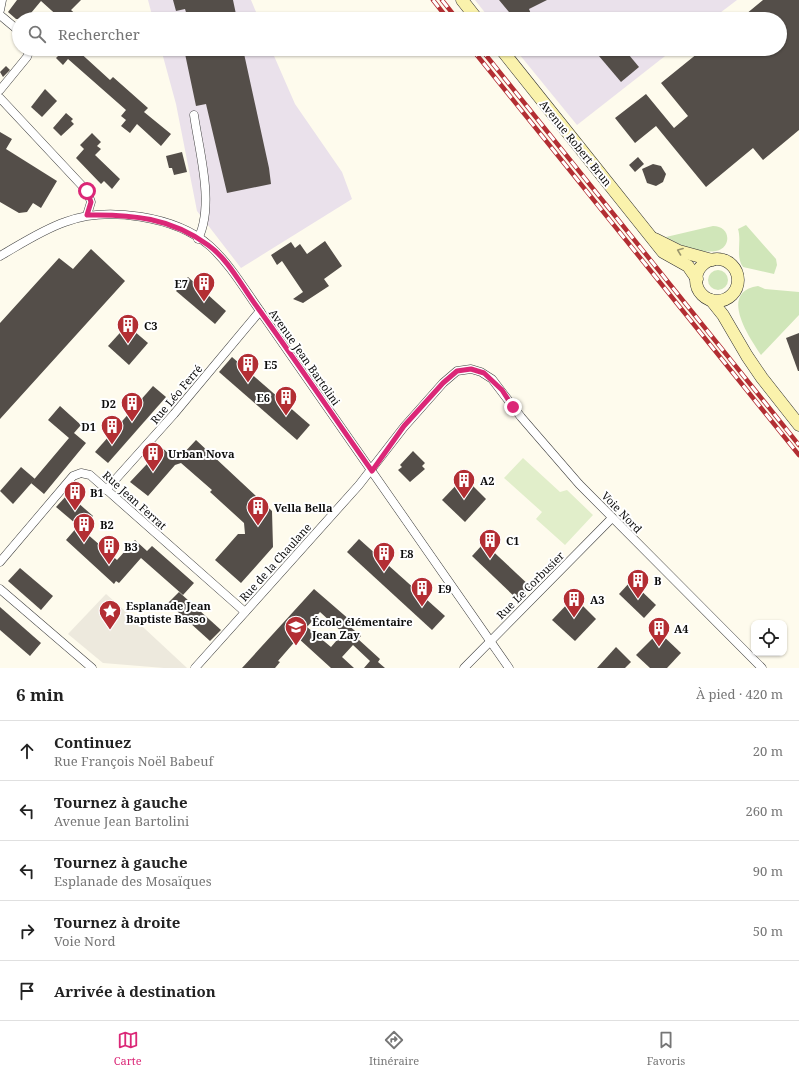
<!DOCTYPE html>
<html lang="fr">
<meta charset="utf-8">
<style>
body{margin:0;font-family:"Noto Serif",serif;background:#f6f6f6;color:#222}
.controls{position:absolute;right:12px;bottom:12px;display:grid;overflow:hidden;border-radius:8px;box-shadow:0 1px 3px #0004}
.controls button{width:36px;height:36px;display:grid;place-items:center;padding:0;border:0;border-bottom:1px solid #e0e0e0;background:#fff;color:#222;font:20px sans-serif}
.stop{position:absolute;width:12px;height:12px;margin:-9px;border:3px solid #db2777;border-radius:50%;background:#fff}
.stop.end{background:#db2777;border-color:#fff;box-shadow:0 1px 4px #0008}
.list{margin:0;padding:0;list-style:none}
h2{display:flex;justify-content:space-between;align-items:center;height:52px;margin:0;padding:0 16px;font-size:17px}
h2 small{font-size:13px;font-weight:400;color:#767676}
.list li{display:grid;grid-template-columns:26px 1fr auto;gap:12px;align-items:center;box-sizing:border-box;height:60px;padding:0 16px;border-top:1px solid #e0e0e0}
.list b{display:block;font-size:15px;white-space:nowrap}
.list p{margin:0;font-size:13px;white-space:nowrap;color:#767676}
.list em{font-size:13px;font-style:normal;color:#767676}
.icon{flex:none;width:22px;height:22px;fill:none;stroke:currentColor;stroke-width:2;stroke-linecap:round;stroke-linejoin:round}
.map{position:relative;flex:none;width:799px;height:668px;overflow:hidden}
.search{position:absolute;background:#fff;box-shadow:0 1px 3px #0004;left:12px;right:12px;top:12px;height:44px;display:flex;align-items:center;gap:10px;box-sizing:border-box;padding:0 14px;border-radius:22px;color:#767676;font-size:15px}
.sheet{height:352px;background:#fff}
nav{display:flex;justify-content:space-around;align-items:center;box-sizing:border-box;height:56px;border-top:1px solid #e0e0e0;background:#fff;font-size:11px;color:#767676}
nav a{display:grid;justify-items:center;gap:2px}
nav .on{color:#db2777}
.map>svg:first-child{display:block}
</style>
<div class="map">
<svg width="799" height="668" viewBox="0 0 799 668">
<rect width="100%" height="100%" fill="#fefbed"/>
<g fill="#eae1eb">
<path d="M148,0H251L259,19H153Z"/>
<path d="M475,0H737L712,19H490Z"/>
<path d="M161,49H271L295,104L342,172L352,199L241,268L197,211L176,104Z"/>
<path d="M515,49H674L577,125Z"/>
</g>
<g fill="#d0e6b9">
<path d="M746,225L776,259L777,265L774,274L743,267C735,256 742,242 738,229Z"/>
<path d="M713,226C731,226 732,248 716,251C699,254 680,245 666,237Z"/>
<circle cx="718" cy="280" r="10"/>
<path d="M758,286L765,289L799,292V315L761,355C749,337 718,292 758,286Z"/>
</g>
<path fill="#e1eeca" d="M523,458L560,492L567,490L593,515L565,545L536,519L542,512L504,478Z"/>
<path fill="#ede9dd" d="M106,594L144,628L187,668H164L103,663L68,634Z"/>
<g fill="#544e49" fill-rule="evenodd">
<path d="M17,0H81L71,10L81,19H61L41,1L26,19H16L8,12Z"/>
<path d="M173,0H233L237,19H188L185,9L176,11Z"/>
<path d="M499,0H547L529,9L533,19H519L516,16L514,18Z"/>
<path d="M763,0H799V130L763,160L753,148L706,187L656,126L635,143L615,118L646,94L674,128L688,116L661,83L703,49H780V19H740Z"/>
<path d="M50,49H76L110,80L113,77L148,108L144,112L171,134L161,146L137,124L130,133L121,126L126,120L121,116L126,110L68,59L63,65L56,58L58,56Z"/>
<path d="M184,49H243L269,168L271,184L227,193L206,104L196,106Z"/>
<path d="M593,49H624L639,67L621,82Z"/>
<path d="M6,66L10,70L3,77L0,72Z"/>
<path d="M45,89L57,101L42,117L31,107Z"/>
<path d="M66,113L73,119L71,121L74,124L61,136L53,128Z"/>
<path d="M0,132L12,139L6,149L57,181L41,208L33,203L27,212L19,213L0,202Z"/>
<path d="M92,133L101,142L97,146L101,149L95,155L120,179L112,189L104,181L101,184L76,158L84,149L80,145Z"/>
<path d="M182,152L187,172L174,175L172,168H169L166,156Z"/>
<path d="M638,157L644,164L635,172L629,165Z"/>
<path d="M653,164L661,166L666,174L663,182L656,186L647,183L642,169Z"/>
<path d="M325,241L342,266L324,279L329,286L303,303L293,299L303,292L282,261L277,265L271,255L291,242L295,248L300,244L307,254Z"/>
<path d="M91,249L125,281L0,419V323L59,258L73,269Z"/>
<path d="M188,277L226,311L215,324L176,291Z"/>
<path d="M127,325L148,343L129,365L108,346Z"/>
<path d="M799,333V371H798L786,338Z"/>
<path d="M232,357L310,425L297,440L219,372Z"/>
<path d="M153,386L166,397L108,463L95,452Z"/>
<path d="M60,406L81,425L74,433L86,443L44,494L31,483L69,438L48,420Z"/>
<path d="M196,440L272,511L273,547L241,583L215,560L238,534H245L244,523L210,492L212,490L181,463L175,465L148,496L130,482L162,448L171,455H182Z"/>
<path d="M413,451L425,463L422,466L425,469L410,482L398,470L402,467L400,465Z"/>
<path d="M21,467L35,479L13,504L0,491Z"/>
<path d="M464,477L486,499L465,522L442,500Z"/>
<path d="M68,494L93,516L82,529L56,507Z"/>
<path d="M78,526L117,560L135,540L147,551L152,546L194,583L183,595L141,558L119,583L116,581L114,584L66,540Z"/>
<path d="M359,539L445,616L432,630L347,552Z"/>
<path d="M484,543L531,587L518,600L472,556Z"/>
<path d="M20,568L53,596L41,610L8,581Z"/>
<path d="M631,581L656,605L644,618L619,594Z"/>
<path d="M314,589L351,621L348,625L361,636L358,639L380,659L378,662L385,668H364L370,661L353,645L342,657L354,668H331L298,638L278,661L280,662L275,668H242ZM320,612L343,633L331,647L307,627Z"/>
<path d="M179,592L221,630L210,641L168,603Z"/>
<path d="M574,597L596,619L575,641L552,620Z"/>
<path d="M0,607L41,643L30,656L0,630Z"/>
<path d="M659,632L681,653L667,668H650L636,655Z"/>
<path d="M616,647L631,662L625,668H597Z"/>
</g>
<g fill="none" stroke-linecap="round" stroke-linejoin="round">
<g stroke="#3f3f3f" stroke-width="9">
<g id="street">
<path d="M0,10L2,0"/>
<path d="M0,15L19,31"/>
<path d="M0,90L27,57L30,49"/>
<path d="M0,98L87,191L91,202L87,215"/>
<path d="M194,115C199,151 215,205 198,239"/>
<path d="M0,256C21,244 42,230 65,222C107,206 176,216 210,246C230,264 245,290 260,311L509,668"/>
<path d="M106,490L174,414L260,311"/>
<path d="M0,562L73,476L81,473L90,475L245,612"/>
<path d="M0,589L92,668"/>
<path d="M195,668L359,485L404,427L443,383L457,371L471,369L481,372L492,379L521,417L579,484L762,668"/>
<path d="M464,668L612,518"/>
</g>
</g>
<g stroke="#2e2e2e" stroke-width="13">
<g id="secondary">
<path d="M462,0L477,19"/>
<path d="M501,49L663,252L688,266L697,279"/>
<path d="M655,239L679,251L712,260"/>
<circle cx="717" cy="280" r="21"/>
<path d="M711,300L723,315L747,356L762,378L799,425"/>
</g>
</g>
<use href="#street" stroke="#fff" stroke-width="8"/>
<use href="#secondary" stroke="#faf2ac" stroke-width="12"/>
<g stroke="#b32e33" stroke-width="4.5">
<g id="rail">
<path d="M433,0L448,19"/>
<path d="M442,0L457,19"/>
<path d="M472,49L799,455"/>
<path d="M481,49L799,445"/>
</g>
</g>
<use href="#rail" stroke="#fff" stroke-width="3" stroke-dasharray="9" stroke-linecap="butt"/>
</g>
<defs><path id="oneway-chevron" d="M-2-3.5L2.5 0L-2 3.5" fill="none" stroke-width="1.6" stroke-linecap="round" stroke-linejoin="round"/></defs>
<use stroke="#9b966c" href="#oneway-chevron" transform="translate(680 251) rotate(-159)"/>
<g fill="none" stroke-linecap="round" stroke-linejoin="round">
<path stroke="#db2777" stroke-width="5" d="M87,191L91,202L87,215C132,214 171,218 208,245C228,259 241,285 255,304C295,359 333,416 372,471L404,426L443,383L457,371L471,369L484,373L502,390L513,407"/>
</g>
<defs>
<g id="building-pin" transform="scale(1.15)"><path d="M0 17L-7.5 6A9.5 9.5 0 1 1 7.5 6Z" fill="#b32e33" stroke="#fff"/><path d="M-4-6H4V6H1V3H-1V6H-4ZM-2.5-4.3h1.7v1.8h-1.7ZM.8-4.3h1.7v1.8H.8ZM-2.5-1h1.7V.8h-1.7ZM.8-1h1.7V.8H.8Z" fill="#fff"/></g>
<g id="sight-pin" transform="scale(1.15)"><path d="M0 17L-7.5 6A9.5 9.5 0 1 1 7.5 6Z" fill="#b32e33" stroke="#fff"/><path d="M0-6L1.8-2.2L6-1.7L2.9 1.2L3.7 5.4L0 3.3L-3.7 5.4L-2.9 1.2L-6-1.7L-1.8-2.2Z" fill="#fff"/></g>
<g id="school-pin" transform="scale(1.15)"><path d="M0 17L-7.5 6A9.5 9.5 0 1 1 7.5 6Z" fill="#b32e33" stroke="#fff"/><path d="M0-5L7-2L0 1L-7-2ZM-4 1L0 2.5L4 1V4Q0 6-4 4Z" fill="#fff"/></g>
</defs>
<g fill-rule="evenodd">
<use href="#building-pin" x="204" y="283"/>
<use href="#building-pin" x="128" y="325"/>
<use href="#building-pin" x="248" y="364"/>
<use href="#building-pin" x="286" y="397"/>
<use href="#building-pin" x="132" y="403"/>
<use href="#building-pin" x="112" y="426"/>
<use href="#building-pin" x="153" y="453"/>
<use href="#building-pin" x="464" y="480"/>
<use href="#building-pin" x="75" y="492"/>
<use href="#building-pin" x="258" y="507"/>
<use href="#building-pin" x="84" y="524"/>
<use href="#building-pin" x="490" y="540"/>
<use href="#building-pin" x="109" y="546"/>
<use href="#building-pin" x="384" y="553"/>
<use href="#building-pin" x="638" y="580"/>
<use href="#building-pin" x="422" y="588"/>
<use href="#building-pin" x="574" y="599"/>
<use href="#sight-pin" x="110" y="611"/>
<use href="#school-pin" x="296" y="627"/>
<use href="#building-pin" x="659" y="628"/>
</g>
<g text-anchor="middle" dominant-baseline="central" stroke-width="4" stroke-linejoin="round" paint-order="stroke">
<g font-size="11" fill="#0c0c0c" stroke="#fff">
<text transform="translate(576 143) rotate(51)">Avenue Robert Brun</text>
<text transform="translate(305 357) rotate(55)">Avenue Jean Bartolini</text>
<text transform="translate(176 394) rotate(-50)">Rue Léo Ferré</text>
<text transform="translate(135 500) rotate(42)">Rue Jean Ferrat</text>
<text transform="translate(622 512) rotate(46)">Voie Nord</text>
<text transform="translate(275 562) rotate(-48)">Rue de la Chaulane</text>
<text transform="translate(530 585) rotate(-45)">Rue Le Corbusier</text>
</g>
<g font-size="11" font-weight="bold" fill="#0c0c0c" stroke="#fff" text-anchor="start">
<text x="188" y="283" text-anchor="end">E7</text>
<text x="144" y="325">C3</text>
<text x="264" y="364">E5</text>
<text x="270" y="397" text-anchor="end">E6</text>
<text x="116" y="403" text-anchor="end">D2</text>
<text x="96" y="426" text-anchor="end">D1</text>
<text x="168" y="453">Urban Nova</text>
<text x="480" y="480">A2</text>
<text x="90" y="492">B1</text>
<text x="274" y="507">Vella Bella</text>
<text x="100" y="524">B2</text>
<text x="506" y="540">C1</text>
<text x="124" y="546">B3</text>
<text x="400" y="553">E8</text>
<text x="654" y="580">B</text>
<text x="438" y="588">E9</text>
<text x="590" y="599">A3</text>
<text x="126" y="605">Esplanade Jean<tspan x="126" dy="13">Baptiste Basso</tspan></text>
<text x="312" y="621">École élémentaire<tspan x="312" dy="13">Jean Zay</tspan></text>
<text x="674" y="628">A4</text>
</g>
</g>
</svg>
<div class="controls">
<button><svg class="icon" aria-label="locate" viewBox="0 0 24 24"><circle cx="12" cy="12" r="6"/><path d="M12 2v4M12 18v4M2 12h4M18 12h4"/></svg></button>
</div>
<div class="stop" style="left:87px;top:191px"></div>
<div class="stop end" style="left:513px;top:407px"></div>
<div class="search"><svg class="icon" aria-label="search" viewBox="0 0 24 24"><circle cx="10" cy="10" r="6"/><path d="M15 15l6 6"/></svg>Rechercher</div>
</div>
<section class="sheet">
<h2>6 min<small>À pied · 420 m</small></h2>
<ul class="list">
<li><svg class="icon" aria-label="ahead" viewBox="0 0 24 24"><path d="M12 20V5M6 11l6-6 6 6"/></svg><div><b>Continuez</b><p>Rue François Noël Babeuf</p></div><em>20 m</em></li>
<li><svg class="icon" aria-label="left" viewBox="0 0 24 24"><path d="M17 20v-9H6M10 6l-5 5 5 5"/></svg><div><b>Tournez à gauche</b><p>Avenue Jean Bartolini</p></div><em>260 m</em></li>
<li><svg class="icon" aria-label="left" viewBox="0 0 24 24"><path d="M17 20v-9H6M10 6l-5 5 5 5"/></svg><div><b>Tournez à gauche</b><p>Esplanade des Mosaïques</p></div><em>90 m</em></li>
<li><svg class="icon" aria-label="right" viewBox="0 0 24 24"><path d="M7 20v-9h11M14 6l5 5-5 5"/></svg><div><b>Tournez à droite</b><p>Voie Nord</p></div><em>50 m</em></li>
<li><svg class="icon" aria-label="arrive" viewBox="0 0 24 24"><path d="M6 21V4h12l-3 4 3 4H6"/></svg><div><b>Arrivée à destination</b></div></li>
</ul>
</section>
<nav>
<a class="on"><svg class="icon" aria-label="map" viewBox="0 0 24 24"><path d="M3 6l6-2 6 2 6-2v14l-6 2-6-2-6 2zM9 4v14M15 6v14"/></svg>Carte</a>
<a><svg class="icon" aria-label="directions" viewBox="0 0 24 24"><path d="M12 3l9 9-9 9-9-9zM9 14v-3h6M13 9l2 2-2 2"/></svg>Itinéraire</a>
<a><svg class="icon" aria-label="saved" viewBox="0 0 24 24"><path d="M7 4h10v16l-5-4-5 4z"/></svg>Favoris</a>
</nav>
